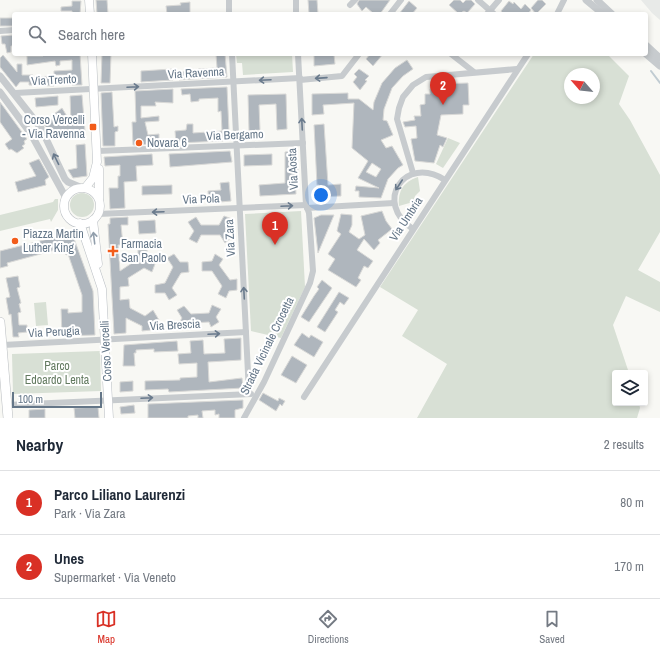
<!DOCTYPE html>
<meta charset="utf-8">
<style>
body{margin:0;font-family:"Archivo Narrow",sans-serif;background:#f2f2f3;color:#1f2937}
.controls{position:absolute;right:12px;bottom:12px;display:grid;overflow:hidden;border-radius:4px;box-shadow:0 2px 6px #0003}
.controls button{width:36px;height:36px;display:grid;place-items:center;padding:0;border:0;border-bottom:1px solid #e0e1e3;background:#fff;color:#1f2937;font:20px sans-serif}
.compass{position:absolute;left:564px;top:68px;width:36px;height:36px;border-radius:50%;background:#fff;box-shadow:0 2px 6px #0003;rotate:298deg}
.scale{position:absolute;left:12px;bottom:10px;width:90px;box-sizing:border-box;padding-left:4px;border:2px solid #647688;border-top:0;font-size:11px;line-height:14px;white-space:nowrap;color:#647688;-webkit-text-stroke:3px #fff;paint-order:stroke}
.you{position:absolute;left:321px;top:195px;width:14px;height:14px;margin:-10px;border:3px solid #fff;border-radius:50%;background:#1a73e8;box-shadow:0 0 0 6px #1a73e833}
.badge{display:grid;place-items:center;width:26px;height:26px;border-radius:50%;background:#d93025;color:#fff;font-size:13px;font-weight:700}
.pin{position:absolute;translate:-50% -33px;filter:drop-shadow(0 1px 2px #0008)}
.pin::after{content:'';position:absolute;top:21px;width:14px;height:12px;background:inherit;clip-path:polygon(0 0,100% 0,50% 100%)}
.list{margin:0;padding:0;list-style:none}
h2{display:flex;justify-content:space-between;align-items:center;height:52px;margin:0;padding:0 16px;font-size:17px}
h2 small{font-size:13px;font-weight:400;color:#747a83}
.list li{display:grid;grid-template-columns:26px 1fr auto;gap:12px;align-items:center;box-sizing:border-box;height:64px;padding:0 16px;border-top:1px solid #e0e1e3}
.list b{display:block;font-size:15px;white-space:nowrap}
.list p{margin:0;font-size:13px;white-space:nowrap;color:#747a83}
.list em{font-size:13px;font-style:normal;color:#747a83}
.icon{flex:none;width:22px;height:22px;fill:none;stroke:currentColor;stroke-width:2;stroke-linecap:round;stroke-linejoin:round}
.map{position:relative;flex:none;width:660px;height:418px;overflow:hidden}
.search{position:absolute;background:#fff;box-shadow:0 2px 6px #0003;left:12px;right:12px;top:12px;height:44px;display:flex;align-items:center;gap:10px;box-sizing:border-box;padding:0 14px;border-radius:4px;color:#747a83;font-size:15px}
.sheet{height:180px;background:#fff}
nav{display:flex;justify-content:space-around;align-items:center;box-sizing:border-box;height:56px;border-top:1px solid #e0e1e3;background:#fff;font-size:11px;color:#747a83}
nav a{display:grid;justify-items:center;gap:2px}
nav .on{color:#d93025}
.map>svg:first-child{display:block}
</style>
<div class="map">
<svg width="660" height="418" viewBox="0 0 660 418">
<rect width="100%" height="100%" fill="#f8f8f4"/>
<path fill="#e8eae8" d="M641,0H660V20L652,13Z"/>
<g fill="#d8e0d5" fill-rule="evenodd">
<path d="M236,54H292L293,72L243,75L242,63H237Z"/>
<path d="M534,54H607L629,76L619,104L630,120L660,175V232L638,270L660,282V312L626,296L613,325L629,373H615V403H639L640,408L637,418H417L447,364L402,336L418,310L380,287ZM570,74H594V98H570Z"/>
<path d="M448,138L460,143L443,168L436,164Z"/>
<path d="M418,177L420,191L415,196L413,202L399,206C398,191 403,182 418,177Z"/>
<circle cx="82" cy="205" r="12"/>
<path d="M55,199H58V210L51,222L50,219L0,231V215L53,202Z"/>
<path d="M301,211L305,287L281,338L251,331L245,214Z"/>
<path d="M46,302L48,325L36,326L34,303Z"/>
<path d="M100,351L101,391L13,394L12,354Z"/>
</g>
<g fill="none" stroke-linecap="round" stroke-linejoin="round">
<path stroke="#c1ccd2" stroke-width="2" d="M651,71L660,83"/>
</g>
<g fill="#afb6bd" stroke="#d9d9d7" fill-rule="evenodd">
<path d="M96,0H107L108,14H97Z"/>
<path d="M308,0H317L318,14H309Z"/>
<path d="M359,0H390L380,14H374L366,7L362,11L357,4Z"/>
<path d="M454,0H460L463,3L466,0H471L475,4L467,13L464,11L459,14L449,5Z"/>
<path d="M538,0H542L546,4L536,14L531,8Z"/>
<path d="M72,1H81L80,14H72V11H61V7L72,6Z"/>
<path d="M409,1L417,8L412,14H399Z"/>
<path d="M509,1L513,4L514,2L521,9L525,4L531,10L528,14H503L501,11Z"/>
<path d="M190,2V14H167L166,6L181,5L180,3Z"/>
<rect x="0" y="18" width="14" height="8"/>
<path d="M14,35V46H11V52L7,53L5,44H2L1,36Z"/>
<path d="M43,54H80L82,85H72L70,75H54V71L72,70V60L60,61V65L56,66L55,61L27,65V56H43Z"/>
<path d="M102,54H111L110,83H101Z"/>
<path d="M216,54H225L227,77L179,80L177,72L189,71V74L199,73L198,69L217,68Z"/>
<path d="M314,54L334,55L335,64L314,66Z"/>
<path d="M370,54H383L373,66L366,59Z"/>
<path d="M3,55L17,72V64H22V75H33V77L54,76V86L29,85V82H20L16,87L0,67V58Z"/>
<path d="M407,60L413,69L403,76L392,88L384,109L383,120L387,121L393,135L381,140L386,148L392,146L403,165L398,168L388,179L381,198L359,197V191H355L356,186L379,188L358,178L368,161L352,148L354,103L323,105L324,114L312,115V94L348,93V99H359L373,110L374,102L382,83L395,68ZM372,163L381,169L376,177L366,172Z"/>
<path d="M172,69L173,80L141,82V71Z"/>
<path d="M359,69L369,76L365,80L367,81L360,90L353,82L357,77L354,74Z"/>
<path d="M468,83L469,105H463V114L441,115L437,135L447,138L443,147L440,145L434,163L415,161L411,139L417,138L416,126L405,127L403,122L415,120L414,116H421L420,105L425,104V94H430V89H435V84Z"/>
<path d="M227,87L229,131H222L221,111L218,112V98L199,99V101L191,102L190,94L182,95L181,89Z"/>
<path d="M173,89V103L155,102L156,106H141V118L159,116V121L145,122L148,135L159,134V144L133,145L132,122H136L135,91Z"/>
<path d="M112,92L114,127L118,126V131L115,132V146H103L101,93Z"/>
<path d="M286,94L287,129L277,130L276,104L259,105L260,130L249,131L248,95Z"/>
<path d="M82,95L85,131L68,132V134H61L52,139L44,124L56,117L54,114L62,108L71,123L70,96Z"/>
<path d="M58,96V105L36,107L35,98Z"/>
<path d="M0,102L27,139L24,141L25,144L22,146L24,148L17,153L11,149L9,150L5,144L12,139L0,122Z"/>
<path d="M187,124H193V133L223,131V141L176,143L175,131L186,130Z"/>
<path d="M324,124L328,185L341,184V196L319,197V185H317L314,125Z"/>
<path d="M85,144L87,176L73,178L68,170L77,168L76,145Z"/>
<path d="M230,151L232,162L170,167L169,154Z"/>
<path d="M296,151L298,170L295,175L296,194L260,196L259,185L285,183V152Z"/>
<path d="M152,154L153,165L136,166L137,181L124,182L125,208L110,209L109,188H118V176H120V165L105,166L104,157Z"/>
<path d="M272,154V165L244,166V155Z"/>
<path d="M39,159L49,177L45,180L46,185L18,192L15,182L36,176L29,163Z"/>
<path d="M229,182L231,201L209,203L208,191L221,190L220,183Z"/>
<path d="M172,185V194L142,195V186Z"/>
<path d="M382,211L386,221L392,229L378,240L380,243L374,250L364,239L357,250L373,261L368,268L364,266L358,278L361,280L356,287L328,270L335,259L328,254L341,234L337,231L341,214L352,215V225L349,232L359,239L365,235L361,216Z"/>
<path d="M321,215H334L318,253L314,218Z"/>
<path d="M224,216L232,219L227,229L232,237L225,243L220,235H201L197,243L189,239L194,231L188,222L196,217L201,225H219Z"/>
<path d="M128,217V225H121L123,245H118L120,271L138,259V250H147L148,260L155,264L152,272L144,268L128,278L129,286L120,287V300L129,299L130,308L145,316L153,310L159,320L150,326L151,330L142,331V326L126,318V333L114,334L108,224H110V218Z"/>
<path d="M155,220L156,233L139,234L138,221Z"/>
<path d="M72,233L93,291L95,335L62,336L61,309H68V313L82,312V295L68,254L66,255L63,248L7,263L8,266L0,268V251Z"/>
<path d="M174,254L180,262H188L189,272L181,273L172,288L177,295L169,300L165,293H155V285L165,283L173,267L167,258Z"/>
<path d="M215,254L223,259L219,265L230,280L237,279V290L229,291L226,298L218,294L222,286L212,271H202V262L212,261Z"/>
<path d="M18,276L20,287L17,288L21,303L19,304L21,312L18,313L19,325H27V332L18,333L19,337H13L11,314L9,315L6,298L10,297L6,278Z"/>
<path d="M322,280L332,288L309,322L301,317L314,296L319,289L317,287Z"/>
<path d="M339,292L349,298L344,305L340,302L335,310L338,312L325,332L317,327Z"/>
<path d="M212,305L221,309L216,317L219,322L211,327L209,322L190,323L187,328L179,323L182,318L177,310L184,306L191,314L209,313Z"/>
<path d="M302,333L309,338L311,335L323,342L314,357L294,345Z"/>
<path d="M241,338V360L208,362L209,382L242,378L243,388L169,392L168,389L145,390V381L180,380V378L197,377V363L179,364L178,354L191,353L190,341L203,340L204,354L225,353L224,339Z"/>
<path d="M177,341L178,351L154,352V349L136,350V353H134L135,366H123L124,345Z"/>
<path d="M292,356L307,365L296,383L281,375Z"/>
<path d="M133,381V391L120,392V382Z"/>
<path d="M263,393L278,401L279,398L285,401L282,406L280,404L276,411L259,400Z"/>
<path d="M243,400V408L235,410V418H219V414L215,415V410L202,411L203,418H198V415L188,416V418H148V404Z"/>
<path d="M134,405L135,413L121,414L120,407Z"/>
<path d="M98,407L99,418H75L74,408Z"/>
<path d="M45,409V418H29V410Z"/>
</g>
<g fill="none" stroke-linecap="round" stroke-linejoin="round">
<g stroke="#b9bec3" stroke-width="9">
<g id="secondary">
<path d="M89,0L90,14"/>
<path d="M99,169V198"/>
<circle cx="82" cy="206" r="18"/>
<path d="M85,188L93,178L97,162L92,54"/>
<path d="M93,220L98,264"/>
<path d="M80,223L102,289L109,418"/>
</g>
</g>
<g stroke="#babec2" stroke-width="10">
<path id="primary" d="M0,322L8,418"/>
</g>
<g stroke="#c7cbce" stroke-width="6">
<path d="M229,0V14"/>
<path d="M296,0V14"/>
<path d="M478,0L494,14"/>
<path d="M350,5L355,0"/>
<path d="M390,14L401,0"/>
<path d="M487,14L499,0"/>
<path d="M557,14L564,0"/>
<path d="M0,31L14,30"/>
<path d="M232,54L249,393"/>
<path d="M451,54L474,72"/>
<path d="M300,80L342,76L359,54"/>
<path d="M15,93L300,78"/>
<path d="M97,151L303,143"/>
<path d="M413,173L397,119L399,108L403,97L413,85L426,77L517,69"/>
<path d="M307,208L394,203"/>
<path d="M98,214L306,205"/>
<path d="M413,229C373,203 404,154 445,180"/>
<path d="M3,345L246,332"/>
<path d="M304,397L528,54"/>
<path d="M7,405L251,394"/>
<path d="M244,418L264,382L310,283L313,271L309,213L306,205L298,54"/>
</g>
<g stroke="#c7cbce" stroke-width="7">
<path d="M586,0L603,14"/>
<path d="M597,0L612,14"/>
<path d="M646,45L660,58"/>
<path d="M646,54L660,66"/>
<path d="M0,76L41,128L65,179L68,182L80,187"/>
<path d="M0,92L31,134L66,198"/>
</g>
<use href="#secondary" stroke="#fff" stroke-width="8"/>
<use href="#primary" stroke="#fff" stroke-width="9"/>
</g>
<defs><path id="oneway-shaft" d="M-6 0H5M1.5-3L5.5 0L1.5 3" fill="none" stroke-width="1.6" stroke-linecap="round" stroke-linejoin="round"/></defs>
<g stroke="#697a8c">
<use href="#oneway-shaft" transform="translate(321 78) rotate(176)"/>
<use href="#oneway-shaft" transform="translate(265 80) rotate(177)"/>
<use href="#oneway-shaft" transform="translate(133 87) rotate(-3)"/>
<use href="#oneway-shaft" transform="translate(302 124) rotate(-93)"/>
<use href="#oneway-shaft" transform="translate(56 159) rotate(-116)"/>
<use href="#oneway-shaft" transform="translate(399 185) rotate(123)"/>
<use href="#oneway-shaft" transform="translate(287 206) rotate(-3)"/>
<use href="#oneway-shaft" transform="translate(158 212) rotate(178)"/>
<use href="#oneway-shaft" transform="translate(244 293) rotate(-93)"/>
<use href="#oneway-shaft" transform="translate(214 334) rotate(-3)"/>
<use href="#oneway-shaft" transform="translate(147 398) rotate(-3)"/>
</g>
<use stroke="#929fac" href="#oneway-shaft" transform="translate(94 238) rotate(-97)"/>
<g fill="#f25c1a" stroke="#fff" stroke-width="1.5">
<rect x="89" y="123" width="8" height="8" rx="2"/>
<circle cx="139" cy="143" r="4"/>
<circle cx="15" cy="241" r="4"/>
<path d="M111 245h4v4h4v4h-4v4h-4v-4h-4v-4h4z"/>
</g>
<g text-anchor="middle" dominant-baseline="central" stroke-width="4" stroke-linejoin="round" paint-order="stroke">
<g font-size="12" fill="#647688" stroke="#fff">
<text transform="translate(196 73) rotate(-3)">Via Ravenna</text>
<text transform="translate(54 80) rotate(-3)">Via Trento</text>
<text transform="translate(235 135) rotate(-2)">Via Bergamo</text>
<text transform="translate(293 169) rotate(-93)">Via Aosta</text>
<text transform="translate(201 199) rotate(-2)">Via Pola</text>
<text transform="translate(406 219) rotate(-57)">Via Umbria</text>
<text transform="translate(230 238) rotate(-93)">Via Zara</text>
<text transform="translate(175 325) rotate(-3)">Via Brescia</text>
<text transform="translate(54 332) rotate(-3)">Via Perugia</text>
<text transform="translate(267 346) rotate(-64)">Strada Vicinale Crocetta</text>
<text transform="translate(106 351) rotate(-93)">Corso Vercelli</text>
</g>
<g font-size="12" fill="#647688" stroke="#fff" text-anchor="start">
<text x="85" y="120" text-anchor="end">Corso Vercelli<tspan x="85" dy="14">- Via Ravenna</tspan></text>
<text x="147" y="143">Novara 6</text>
<text x="23" y="234">Piazza Martin<tspan x="23" dy="14">Luther King</tspan></text>
<text x="121" y="244">Farmacia<tspan x="121" dy="14">San Paolo</tspan></text>
</g>
<g font-size="12" fill="#637a60" stroke="#fff">
<text x="57" y="366">Parco<tspan x="57" dy="14">Edoardo Lenta</tspan></text>
</g>
</g>
</svg>
<div class="controls">
<button><svg class="icon" aria-label="layers" viewBox="0 0 24 24"><path d="M12 4l9 5-9 5-9-5zM3 14l9 5 9-5"/></svg></button>
</div>
<svg class="compass" viewBox="-18 -18 36 36"><path d="M0-13l5 13h-10z" fill="#e53935"/><path d="M0 13l5-13h-10z" fill="#747a83"/></svg>
<div class="scale">100 m</div>
<div class="you"></div>
<div class="pin badge" style="left:275px;top:245px">1</div>
<div class="pin badge" style="left:443px;top:105px">2</div>
<div class="search"><svg class="icon" aria-label="search" viewBox="0 0 24 24"><circle cx="10" cy="10" r="6"/><path d="M15 15l6 6"/></svg>Search here</div>
</div>
<section class="sheet">
<h2>Nearby<small>2 results</small></h2>
<ul class="list">
<li><span class="badge">1</span><div><b>Parco Liliano Laurenzi</b><p>Park · Via Zara</p></div><em>80 m</em></li>
<li><span class="badge">2</span><div><b>Unes</b><p>Supermarket · Via Veneto</p></div><em>170 m</em></li>
</ul>
</section>
<nav>
<a class="on"><svg class="icon" aria-label="map" viewBox="0 0 24 24"><path d="M3 6l6-2 6 2 6-2v14l-6 2-6-2-6 2zM9 4v14M15 6v14"/></svg>Map</a>
<a><svg class="icon" aria-label="directions" viewBox="0 0 24 24"><path d="M12 3l9 9-9 9-9-9zM9 14v-3h6M13 9l2 2-2 2"/></svg>Directions</a>
<a><svg class="icon" aria-label="saved" viewBox="0 0 24 24"><path d="M7 4h10v16l-5-4-5 4z"/></svg>Saved</a>
</nav>
